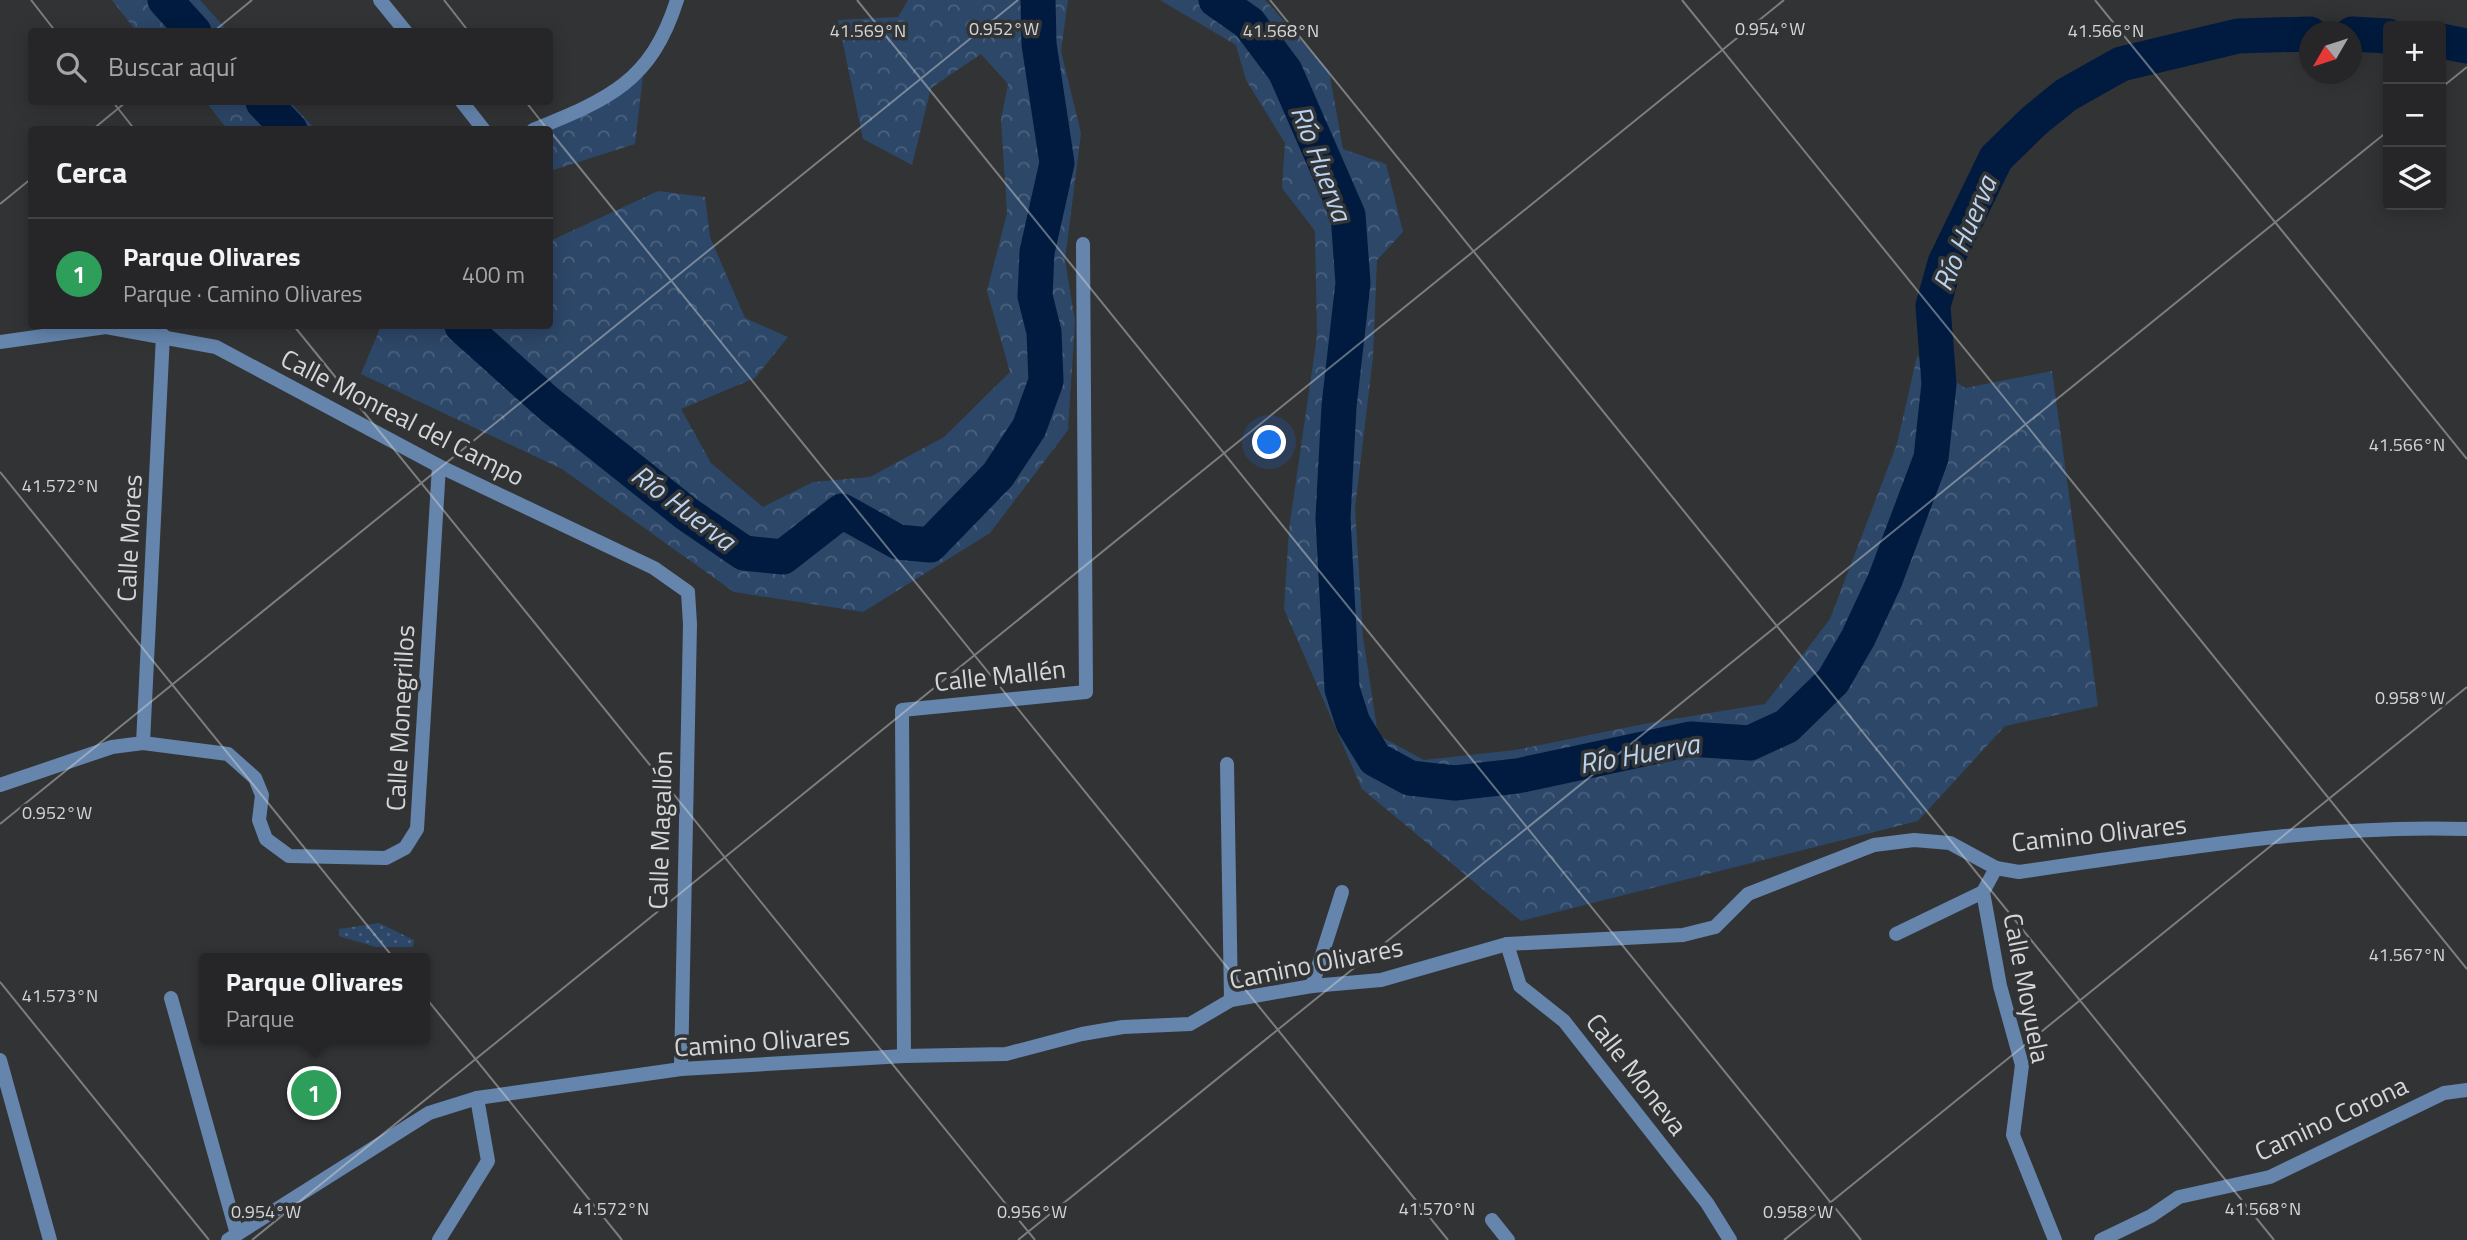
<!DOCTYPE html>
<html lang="es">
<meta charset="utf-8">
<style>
body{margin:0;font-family:"Titillium Web",sans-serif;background:#323234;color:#f1f3f6}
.controls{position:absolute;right:21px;top:21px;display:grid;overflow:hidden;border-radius:7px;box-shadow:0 4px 18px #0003}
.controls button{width:63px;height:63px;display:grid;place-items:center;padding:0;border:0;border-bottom:2px solid #424345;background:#262628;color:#f1f3f6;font:35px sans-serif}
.compass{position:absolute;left:2299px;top:21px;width:63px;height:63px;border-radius:50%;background:#262628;box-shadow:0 4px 18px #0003;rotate:231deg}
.you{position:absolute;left:1270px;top:443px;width:24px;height:24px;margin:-18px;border:5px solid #fff;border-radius:50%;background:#1a73e8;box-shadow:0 0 0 10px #1a73e833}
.badge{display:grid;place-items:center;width:46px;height:46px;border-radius:50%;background:#c7bb3c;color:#fff;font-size:23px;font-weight:700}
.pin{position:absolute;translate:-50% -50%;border:4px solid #fff;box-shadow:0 2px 7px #0006}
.popup{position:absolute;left:199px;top:953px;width:231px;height:91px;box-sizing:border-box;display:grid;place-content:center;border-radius:7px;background:#262628;filter:drop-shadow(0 2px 5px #0005);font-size:23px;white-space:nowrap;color:#a4a5a8}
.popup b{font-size:26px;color:#f1f3f6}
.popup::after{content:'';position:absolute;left:50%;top:100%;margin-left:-14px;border:14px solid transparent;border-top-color:#262628}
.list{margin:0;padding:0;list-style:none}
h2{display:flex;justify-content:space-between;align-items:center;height:91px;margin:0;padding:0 28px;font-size:30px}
h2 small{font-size:23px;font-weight:400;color:#a4a5a8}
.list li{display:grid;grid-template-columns:46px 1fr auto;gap:21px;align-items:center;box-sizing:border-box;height:112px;padding:0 28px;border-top:2px solid #424345}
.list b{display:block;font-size:26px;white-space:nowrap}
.list p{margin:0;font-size:23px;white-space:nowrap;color:#a4a5a8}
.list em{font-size:23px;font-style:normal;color:#a4a5a8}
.icon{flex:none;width:38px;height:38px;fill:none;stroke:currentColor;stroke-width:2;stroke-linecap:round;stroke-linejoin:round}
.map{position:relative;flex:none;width:2467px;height:1240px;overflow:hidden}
.search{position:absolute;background:#262628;box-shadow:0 4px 18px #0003;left:28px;top:28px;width:525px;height:77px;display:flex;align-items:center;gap:18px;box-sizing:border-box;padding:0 24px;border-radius:7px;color:#a4a5a8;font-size:26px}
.panel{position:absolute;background:#262628;box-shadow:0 4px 18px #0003;left:28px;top:126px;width:525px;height:203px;border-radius:7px}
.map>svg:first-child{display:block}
</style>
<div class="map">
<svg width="2467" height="1240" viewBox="0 0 2467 1240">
<defs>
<pattern id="forest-crowns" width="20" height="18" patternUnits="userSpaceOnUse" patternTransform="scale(1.75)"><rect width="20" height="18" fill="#2d4768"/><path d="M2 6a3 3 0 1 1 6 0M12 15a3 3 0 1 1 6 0" fill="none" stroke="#4b617d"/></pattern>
<pattern id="park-dots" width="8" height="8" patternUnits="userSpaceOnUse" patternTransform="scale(1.75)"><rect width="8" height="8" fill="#2d4768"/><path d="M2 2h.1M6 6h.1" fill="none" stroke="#4b617d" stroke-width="1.8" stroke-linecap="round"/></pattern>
</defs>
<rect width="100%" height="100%" fill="#323335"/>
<g fill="url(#forest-crowns)">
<path d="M112,0H200L228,31H136Z"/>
<path d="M908,0H1068L1061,51L1081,133L1065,260L1075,321L1068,430L990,533L863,612L734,592L562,469L361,374L381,326H550V241L658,191L705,197L710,237L745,318L788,337L755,378L681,409L711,463L763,507L813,482L870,477L944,437L1010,372L987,291L1007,213L1001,120L1008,84L981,54L931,88L912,165L863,139L838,20L898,17Z"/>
<path d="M1160,0H1265L1329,71L1343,149L1386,164L1403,232L1377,260L1373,357L1355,508L1363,637L1378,735L1424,760L1515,750L1649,723L1765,704L1830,619L1897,444L1917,356L1965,388L2052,371L2098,706L2005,726L1918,821L1521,921L1362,789L1284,609L1289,529L1317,336L1315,231L1282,188L1285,143L1246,80L1236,45Z"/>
<path d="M644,68L635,144L550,171V130Z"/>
<path d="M206,102H290L315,129H227Z"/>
</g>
<path fill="url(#park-dots)" d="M379,923L414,940L413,947H376L339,936V929Z"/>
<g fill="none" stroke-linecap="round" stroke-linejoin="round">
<g stroke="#001b3f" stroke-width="35">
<path d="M165,0L194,32"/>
<path d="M1216,0L1249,23L1285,71L1348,215L1353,283L1339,406L1333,518L1342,689L1353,723L1375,759L1410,778L1455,783L1517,776L1690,739L1750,743L1787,726L1833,681L1858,638L1885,580L1931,458L1939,384L1933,306L1945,263L1996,158L2034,121L2066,95L2121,64L2238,36L2310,34"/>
<path d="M2352,34L2388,36"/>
<path d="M2441,41L2467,46"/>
<path d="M263,102L290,130"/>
<path d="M462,326L549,404L687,514L744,553L783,557L842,511L898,542L930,545L998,475L1029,428L1046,381L1044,332L1035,296L1037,252L1057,163L1039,44L1038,0"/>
</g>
<g stroke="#6585ad" stroke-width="14">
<path d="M380,0L406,32"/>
<path d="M462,102L484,130"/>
<path d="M533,130C609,99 651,82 677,0"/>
<path d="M0,342L106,327L216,347L439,466L654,568L688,592L690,624L681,1069"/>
<path d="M143,743L163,335"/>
<path d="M1227,764L1231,1000"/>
<path d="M0,785L112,747L143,743L228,754L255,778L262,795L259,820L266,839L289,856L386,858L405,848L417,829L439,466"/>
<path d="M1996,868L1983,892L2000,986L2022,1065L2013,1135L2055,1240"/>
<path d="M1896,934L1983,892"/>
<path d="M1507,944L1520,986L1564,1021L1707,1203L1730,1240"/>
<path d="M1312,986L1342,892"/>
<path d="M171,998L237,1234"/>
<path d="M904,1056L902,710L1086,692L1083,244"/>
<path d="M0,1060L50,1240"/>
<path d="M1492,1220L1508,1240"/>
<path d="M228,1240L429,1113L477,1098L681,1069L904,1056L1006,1054L1082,1034L1123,1027L1190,1024L1231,1000L1312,986L1381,980L1507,944L1683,935L1715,927L1748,894L1874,845L1914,840L1950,843L1996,868L2019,872C2167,851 2317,824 2467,829"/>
<path d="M439,1240L488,1161L477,1098"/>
<path d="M2101,1240L2151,1216L2179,1197L2270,1177L2444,1093L2467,1090"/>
</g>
</g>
<path fill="none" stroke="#d5d6d8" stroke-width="2" stroke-opacity="0.45" d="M31,0L56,32M444,0L469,32M857,0L1861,1240M1270,0L2274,1240M1682,0L2467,969M2095,0L2467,459M213,32L252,0M2441,88L2467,67M113,102L135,130M526,102L548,130M92,130L126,102M550,131L1448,1240M0,204L32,178M294,326L1035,1240M0,472L622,1240M0,824L1018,0M0,982L209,1240M252,1240L1784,0M1018,1240L2388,131M1784,1240L2467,687"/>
<g text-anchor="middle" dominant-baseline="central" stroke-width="7" stroke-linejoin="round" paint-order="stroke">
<g font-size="26" fill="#d5d6d8" stroke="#323335">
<text transform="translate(403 417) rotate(27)">Calle Monreal del Campo</text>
<text transform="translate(129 538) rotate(-87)">Calle Mores</text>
<text transform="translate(1000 675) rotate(-6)">Calle Mallén</text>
<text transform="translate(400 718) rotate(-87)">Calle Monegrillos</text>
<text transform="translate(660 830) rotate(-88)">Calle Magallón</text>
<text transform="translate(2099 833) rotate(-6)">Camino Olivares</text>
<text transform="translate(1316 963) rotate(-11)">Camino Olivares</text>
<text transform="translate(2027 988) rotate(79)">Calle Moyuela</text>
<text transform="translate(762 1041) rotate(-4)">Camino Olivares</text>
<text transform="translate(1637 1074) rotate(52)">Calle Moneva</text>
<text transform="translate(2331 1118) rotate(-25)">Camino Corona</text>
</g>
<g font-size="28" font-style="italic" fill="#bad3f1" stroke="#323335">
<text transform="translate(1322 163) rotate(69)">Río Huerva</text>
<text transform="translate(1964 233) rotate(-67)">Río Huerva</text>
<text transform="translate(684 507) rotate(37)">Río Huerva</text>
<text transform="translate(1639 753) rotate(-10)">Río Huerva</text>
</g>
</g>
<g font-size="18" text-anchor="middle" fill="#d5d6d8" stroke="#323335" stroke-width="7" stroke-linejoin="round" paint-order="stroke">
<text x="1004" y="35">0.952°W</text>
<text x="1770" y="35">0.954°W</text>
<text x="868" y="37">41.569°N</text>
<text x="1281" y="37">41.568°N</text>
<text x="2106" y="37">41.566°N</text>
<text x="2407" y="451">41.566°N</text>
<text x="60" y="492">41.572°N</text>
<text x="2410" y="704">0.958°W</text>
<text x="57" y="819">0.952°W</text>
<text x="2407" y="961">41.567°N</text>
<text x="60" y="1002">41.573°N</text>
<text x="611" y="1215">41.572°N</text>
<text x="1437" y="1215">41.570°N</text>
<text x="2263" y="1215">41.568°N</text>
<text x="266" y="1218">0.954°W</text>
<text x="1032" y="1218">0.956°W</text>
<text x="1798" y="1218">0.958°W</text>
</g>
</svg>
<div class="controls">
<button>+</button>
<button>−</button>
<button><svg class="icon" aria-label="layers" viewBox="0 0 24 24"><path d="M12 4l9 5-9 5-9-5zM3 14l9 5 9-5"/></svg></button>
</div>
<svg class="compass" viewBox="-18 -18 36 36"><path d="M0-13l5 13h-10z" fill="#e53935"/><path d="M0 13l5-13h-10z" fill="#a4a5a8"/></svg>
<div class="you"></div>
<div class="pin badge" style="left:314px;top:1093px;background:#2e9e5b">1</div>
<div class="popup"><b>Parque Olivares</b>Parque</div>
<div class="search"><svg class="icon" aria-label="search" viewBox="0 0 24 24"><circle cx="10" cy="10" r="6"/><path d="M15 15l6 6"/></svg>Buscar aquí</div>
<section class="panel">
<h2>Cerca<small></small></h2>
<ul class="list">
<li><span class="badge" style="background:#2e9e5b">1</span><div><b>Parque Olivares</b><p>Parque · Camino Olivares</p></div><em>400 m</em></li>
</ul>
</section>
</div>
